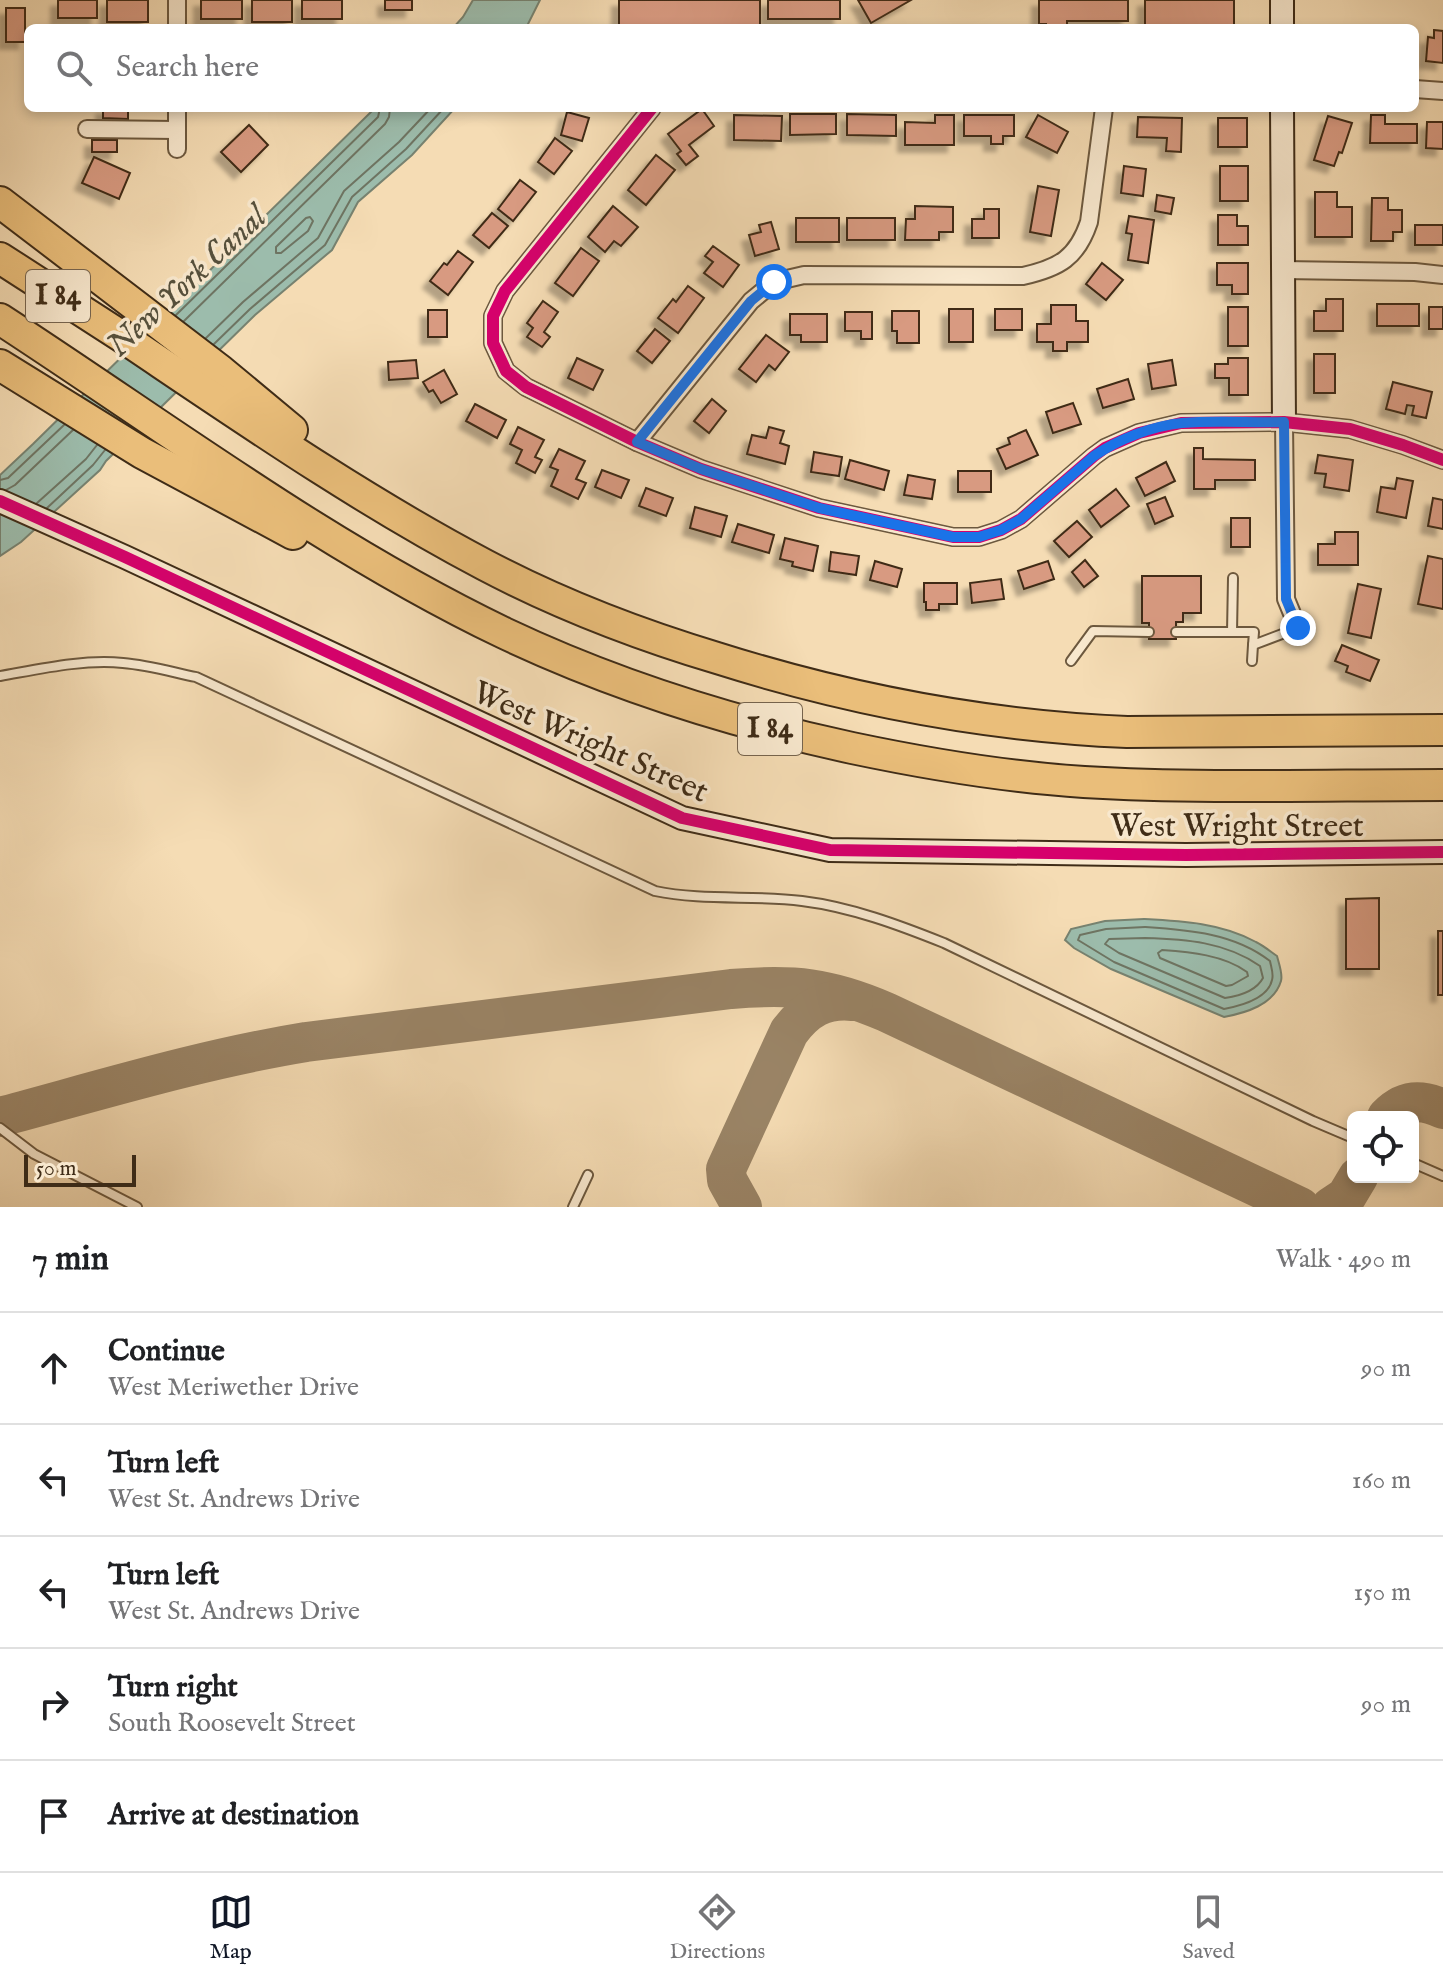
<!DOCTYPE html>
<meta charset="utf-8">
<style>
body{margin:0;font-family:"IM FELL English",serif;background:#f6f6f6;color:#202124}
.controls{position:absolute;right:24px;bottom:24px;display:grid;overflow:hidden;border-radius:12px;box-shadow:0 4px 12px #0003}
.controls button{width:72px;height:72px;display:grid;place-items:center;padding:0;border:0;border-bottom:2px solid #e0e0e0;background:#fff;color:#202124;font:40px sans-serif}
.scale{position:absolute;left:24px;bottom:20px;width:112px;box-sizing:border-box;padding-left:8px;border:4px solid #3f2c17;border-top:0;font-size:22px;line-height:28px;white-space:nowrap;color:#3f2c17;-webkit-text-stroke:6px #f8e8ce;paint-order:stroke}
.stop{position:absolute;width:24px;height:24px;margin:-18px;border:6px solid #1a73e8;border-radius:50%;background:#fff}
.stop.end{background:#1a73e8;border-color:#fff;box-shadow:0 2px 8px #0008}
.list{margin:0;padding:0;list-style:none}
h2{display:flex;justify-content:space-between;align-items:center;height:104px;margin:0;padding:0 32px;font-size:34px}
h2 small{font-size:26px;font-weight:400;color:#757577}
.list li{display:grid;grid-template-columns:52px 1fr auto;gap:24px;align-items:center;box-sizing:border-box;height:112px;padding:0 32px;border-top:2px solid #e0e0e0}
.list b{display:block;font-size:30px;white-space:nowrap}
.list p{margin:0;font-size:26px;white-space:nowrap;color:#757577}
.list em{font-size:26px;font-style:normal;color:#757577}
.icon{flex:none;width:44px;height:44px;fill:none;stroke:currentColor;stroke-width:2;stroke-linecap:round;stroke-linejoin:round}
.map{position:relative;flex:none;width:1443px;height:1207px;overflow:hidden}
.search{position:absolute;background:#fff;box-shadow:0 4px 12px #0003;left:24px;right:24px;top:24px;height:88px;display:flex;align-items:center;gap:20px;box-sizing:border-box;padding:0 28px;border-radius:12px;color:#757577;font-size:30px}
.sheet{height:664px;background:#fff}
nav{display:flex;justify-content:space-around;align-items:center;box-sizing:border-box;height:112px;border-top:2px solid #e0e0e0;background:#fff;font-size:22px;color:#757577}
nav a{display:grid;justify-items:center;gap:4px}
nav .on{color:#111827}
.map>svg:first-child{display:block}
</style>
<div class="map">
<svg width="1443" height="1207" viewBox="0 0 1443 1207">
<defs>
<filter id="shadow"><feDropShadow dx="-7" dy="7" stdDeviation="2" flood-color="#0004"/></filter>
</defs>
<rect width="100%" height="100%" fill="#f5dcb4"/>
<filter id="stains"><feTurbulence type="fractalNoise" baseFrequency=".0025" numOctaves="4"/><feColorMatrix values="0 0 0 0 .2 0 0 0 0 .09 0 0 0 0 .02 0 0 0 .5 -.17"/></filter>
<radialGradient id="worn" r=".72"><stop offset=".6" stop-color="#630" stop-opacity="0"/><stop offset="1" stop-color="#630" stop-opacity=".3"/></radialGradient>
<g fill="#9cbcac" stroke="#778270" stroke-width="2">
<path d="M473,0H540L526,28H453L463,17Z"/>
<path d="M375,108H455L412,155L358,202L332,250L255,315L106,461L100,470L21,542L0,556V475L33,444Z"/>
<path d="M1144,919C1182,921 1222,923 1256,942C1264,946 1271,952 1277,956C1279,964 1283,974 1281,981C1274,1005 1245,1013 1224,1017L1111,969L1074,948L1065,940L1071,929L1105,921Z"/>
</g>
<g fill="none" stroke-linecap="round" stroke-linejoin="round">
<g stroke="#6e7462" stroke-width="2">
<path d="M310,217L313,221L308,231L281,253H276V247L306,218Z"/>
<path d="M176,315L378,117L380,108"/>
<path d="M184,321L385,124L389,117L390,108"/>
<path d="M206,338L243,302L318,238L344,191L399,142L431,108"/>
<path d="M214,344L250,309L325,245L352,197L406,149L444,108"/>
<path d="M0,480L8,478L64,425"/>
<path d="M6,490L15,485L73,430"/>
<path d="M37,503L86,459L97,445"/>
<path d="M47,508L93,465L105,450"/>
<path d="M1145,927C1189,930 1234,933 1270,961C1271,967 1274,974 1272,980C1268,999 1240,1006 1224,1009L1114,962L1078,940L1080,935L1106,929Z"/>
<path d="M1145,938C1185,939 1226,942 1260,966L1263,978C1256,991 1239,996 1225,998L1119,953L1105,944L1109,939Z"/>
<path d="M1162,950C1190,952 1224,955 1247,972L1248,976L1232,985L1226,986L1160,958L1158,953Z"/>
</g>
<g stroke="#9a8466" stroke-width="40">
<path d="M0,1117C101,1090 202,1059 306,1042L731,989C794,984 828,987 886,1012L1300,1207"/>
<path d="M1387,1117C1404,1099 1422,1099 1443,1109"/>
<path d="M742,1207L727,1180L726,1169L789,1032C806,1009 824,998 853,1001"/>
<path d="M1331,1207L1346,1197L1358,1177"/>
</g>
</g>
<g fill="#d89a81" stroke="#3f2c17" stroke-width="2" filter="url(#shadow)">
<rect x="58" y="0" width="39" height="18"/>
<rect x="107" y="0" width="41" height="22"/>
<rect x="201" y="0" width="41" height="19"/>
<rect x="252" y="0" width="40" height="22"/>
<rect x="302" y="0" width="40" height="19"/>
<rect x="385" y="0" width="27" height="10"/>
<rect x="619" y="0" width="141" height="28"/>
<rect x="768" y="0" width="72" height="19"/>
<path d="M858,0H911L871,23Z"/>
<path d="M1039,0H1128V21H1067V25H1078V28H1046V24H1039Z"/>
<path d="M1145,0H1234V26L1145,27Z"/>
<rect x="6" y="8" width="19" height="34"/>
<path d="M770,25L841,26V28H770Z"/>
<path d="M1434,30L1443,31V63L1426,61L1428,37L1434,38Z"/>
<path d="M103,108H128V119L103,118Z"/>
<path d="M702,109L714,126L689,145L698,156L686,165L677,154L681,151L668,134Z"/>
<path d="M567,112L589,118L582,141L561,135Z"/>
<path d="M790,114H836V134L790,135Z"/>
<path d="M847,114L896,115V136L847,135Z"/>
<path d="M734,115L782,116L781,141L734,140Z"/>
<path d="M935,115H954V145H905V122L935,123Z"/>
<path d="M964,115H1014V136H1003V144H991V136H964Z"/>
<path d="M1038,115L1068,132L1057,153L1026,137Z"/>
<path d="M1371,115H1385V124H1417V143H1370Z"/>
<path d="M1328,116L1352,123L1342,153L1339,152L1334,166L1314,160Z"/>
<path d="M1138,117L1182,118L1181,152L1166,151L1167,138L1137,137Z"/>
<rect x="1218" y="118" width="29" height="29"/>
<path d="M1427,122H1443V149L1426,148Z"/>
<path d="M249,125L268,145L241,172L221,152Z"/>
<path d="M555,138L572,151L554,174L538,162Z"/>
<rect x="92" y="140" width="25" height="12"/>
<path d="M656,155L675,170L646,205L628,190Z"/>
<path d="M94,157L130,173L119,199L82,183Z"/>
<path d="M1124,166L1146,169L1143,196L1121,193Z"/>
<rect x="1220" y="166" width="28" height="35"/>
<path d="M520,180L536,192L513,221L498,209Z"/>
<path d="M1038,186L1059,190L1051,236L1030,232Z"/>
<path d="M1315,192H1337V207H1352V237H1315Z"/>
<path d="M1157,195L1174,198L1171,214L1155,211Z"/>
<path d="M1372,198H1388V210H1402V232H1393V241H1371Z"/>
<path d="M613,206L638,227L621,246L614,241L605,252L588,237Z"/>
<path d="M915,206L953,207V232H939V240H905L906,219H915Z"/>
<path d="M984,209H999V238H972V219H984Z"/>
<path d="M492,213L508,226L489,248L473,235Z"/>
<path d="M1218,215H1237V226H1248V245H1218Z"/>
<path d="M1129,216L1154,220L1148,263L1128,260L1132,234L1126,233Z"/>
<rect x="796" y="218" width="43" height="24"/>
<rect x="847" y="218" width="48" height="22"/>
<path d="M771,222L779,249L755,256L749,235L761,232L759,225Z"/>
<rect x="1415" y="225" width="28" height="20"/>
<path d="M713,246L739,265L723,287L704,273L713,262L705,256Z"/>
<path d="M581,248L599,261L573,296L555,283Z"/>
<path d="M458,251L473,262L448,295L430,281L444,263L447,265Z"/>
<path d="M1102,263L1123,280L1106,300L1086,284Z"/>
<path d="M1217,263H1248V294H1232V285H1217Z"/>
<path d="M688,286L704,298L678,333L658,318L673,299L676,302Z"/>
<path d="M1326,299H1343V331H1314V311H1326Z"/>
<path d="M543,301L558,312L544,332L550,337L542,347L527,337L533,328L527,323Z"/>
<rect x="1377" y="304" width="42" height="22"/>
<path d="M1051,305H1076V321H1088V342H1067V351H1053V342H1037V324H1051Z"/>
<rect x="1228" y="307" width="20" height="39"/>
<rect x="1429" y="307" width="14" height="22"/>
<rect x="949" y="309" width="24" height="33"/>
<rect x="995" y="309" width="27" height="21"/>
<rect x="428" y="310" width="19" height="27"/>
<path d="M892,311H919V343H897V331H892Z"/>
<path d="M845,312H872V339H861V331H845Z"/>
<path d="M790,314H827V342H801V335H790Z"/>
<path d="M655,329L670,341L652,363L637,351Z"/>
<path d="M766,335L789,352L775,370L769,365L756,382L739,369Z"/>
<rect x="1314" y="354" width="21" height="39"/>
<path d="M577,358L603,370L593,390L568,378Z"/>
<path d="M1228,358H1248V395H1229V378H1215V364H1228Z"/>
<path d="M416,360L418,378L389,380L388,362Z"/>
<path d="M1172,360L1176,385L1152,389L1148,364Z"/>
<path d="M444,370L457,394L441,403L433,390L429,392L423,382Z"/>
<path d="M1128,379L1134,399L1103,408L1097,389Z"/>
<path d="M1393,382L1432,392L1426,418L1412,415L1414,406L1407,405L1405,414L1386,409Z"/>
<path d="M712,399L726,411L709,433L694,421Z"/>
<path d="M1073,403L1081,424L1053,433L1046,412Z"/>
<path d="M475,404L506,420L497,438L466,421Z"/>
<path d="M518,427L544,440L535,457L542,460L535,473L516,463L522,450L510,444Z"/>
<path d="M769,427L784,431L780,443L789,446L785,464L747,454L752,435L766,438Z"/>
<path d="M1026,430L1038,455L1006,469L997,449L1010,444L1008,438Z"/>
<path d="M1194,448H1203V459L1255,460V480H1215V489H1194Z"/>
<path d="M559,449L585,461L576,479L586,483L578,499L551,486L558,470L550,467Z"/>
<path d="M814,452L842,457L839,476L811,472Z"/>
<path d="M1318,455L1353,460L1349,491L1324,487L1326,474L1315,473Z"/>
<path d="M850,460L889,471L884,490L845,479Z"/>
<path d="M1166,462L1175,481L1145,496L1136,478Z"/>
<path d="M602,470L629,480L621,498L595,487Z"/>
<rect x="958" y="471" width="33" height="21"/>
<path d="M908,475L935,480L932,499L904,495Z"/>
<path d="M1397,478L1413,481L1406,518L1377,512L1381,487L1395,489Z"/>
<path d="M646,488L673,498L666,516L639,506Z"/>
<path d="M1116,489L1129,506L1101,527L1089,510Z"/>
<path d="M1165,497L1173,516L1155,524L1147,504Z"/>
<path d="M1433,498L1443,500V529L1428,526Z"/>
<path d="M695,507L727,516L721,537L690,528Z"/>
<rect x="1231" y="518" width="19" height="29"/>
<path d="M1077,521L1092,537L1069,557L1054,541Z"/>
<path d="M738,524L774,535L769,553L732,542Z"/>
<path d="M1335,532H1358V565H1318V544H1335Z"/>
<path d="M785,538L818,546L813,571L792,566L793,562L780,559Z"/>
<path d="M831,552L859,556L856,575L829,571Z"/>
<path d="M1428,556L1443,559V609L1418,604Z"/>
<path d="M1085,560L1098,576L1084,587L1072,572Z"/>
<path d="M875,561L902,569L897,587L870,580Z"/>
<path d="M1048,561L1054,579L1024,589L1018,571Z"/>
<path d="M1142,576H1201V613H1183V622H1176V639H1149V623H1142Z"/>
<path d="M1001,579L1004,599L972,603L970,583Z"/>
<path d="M924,583H957V604H939V610H926V602H924Z"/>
<path d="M1358,584L1381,589L1371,638L1348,633Z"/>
<path d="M1342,645L1379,660L1370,681L1346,672L1348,666L1335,661Z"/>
<path d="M1379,898V969H1346V899Z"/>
<rect x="1438" y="931" width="5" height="64"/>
</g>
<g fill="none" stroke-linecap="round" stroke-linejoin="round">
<g stroke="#6c583e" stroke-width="12">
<g id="lane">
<path d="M1176,632H1254L1253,645L1298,628"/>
<path d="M1232,632L1233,578"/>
<path d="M1071,661L1093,631L1149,632"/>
<path d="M1252,661L1253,645"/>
<path d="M0,676C40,669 83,659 123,663C148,665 172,672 196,677L655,891C703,901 753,895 802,901C851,907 899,925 944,943L1313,1121L1353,1138"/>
<path d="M0,1128L34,1154L137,1207"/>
<path d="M1413,1163L1443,1176"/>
<path d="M573,1207L588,1175"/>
</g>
</g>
<g stroke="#6c583e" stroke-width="20">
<g id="street">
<path d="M177,28V0"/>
<path d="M1415,89L1443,91"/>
<path d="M652,108L505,291L493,316V343L506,371L526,387L637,442L701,469L819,508L953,537H979L1001,530L1021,519L1094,456L1105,448L1139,433L1181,423L1284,422L1350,429L1403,445L1443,460"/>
<path d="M87,129L177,130"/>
<path d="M177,149V108"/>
<path d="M1283,270L1415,272L1443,275"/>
<path d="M1284,422L1286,599L1298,628"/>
<path d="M637,442L751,301L774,282L804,275L1023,276C1059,268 1077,258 1089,222L1104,108"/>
</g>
</g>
<g stroke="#3f2c17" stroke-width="26">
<g id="secondary">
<path d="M1282,28V0"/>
<path d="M1282,108L1284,422"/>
<path d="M0,501L125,557L682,818L830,850L1186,855L1443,852"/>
</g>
</g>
<g stroke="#3f2c17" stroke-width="34">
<g id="highway">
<path d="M0,202L221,371L292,430"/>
<path d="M0,258C40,284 81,310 121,336C240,416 358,498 485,565C559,604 637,634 717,658C850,700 987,726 1127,732L1443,730"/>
<path d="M0,319C166,427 325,547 504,633C614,685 732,722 852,748C928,764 1006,777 1084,782C1203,789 1323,785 1443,785"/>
<path d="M0,365L142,453L293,534"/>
</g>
</g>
<use href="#lane" stroke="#f8e8ce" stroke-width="8"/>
<use href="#street" stroke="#f8e8ce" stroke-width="16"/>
<use href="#secondary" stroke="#f8e8ce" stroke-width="22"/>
<use href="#highway" stroke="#eabe7a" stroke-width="30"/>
<g stroke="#f8e8ce" stroke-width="17">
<g id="cycleway">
<path d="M652,108L505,291L493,316V343L506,371L526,387L637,442L701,469L819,508L953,537H979L1001,530L1021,519L1094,456L1105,448L1139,433L1181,423L1284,422L1350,429L1403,445L1443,460"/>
<path d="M0,501L125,557L682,818L830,850L1186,855L1443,852"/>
</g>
</g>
<use href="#cycleway" stroke="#d6006c" stroke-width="12"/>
</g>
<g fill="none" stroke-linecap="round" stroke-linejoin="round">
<path stroke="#1a73e8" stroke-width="10" d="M774,282L751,301L637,442L701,469L819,508L953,537H979L1001,530L1021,519L1094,456C1119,439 1152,426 1182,423C1216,420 1251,423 1284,422L1286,599L1298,628"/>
</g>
<g text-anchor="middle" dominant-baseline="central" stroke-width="7" stroke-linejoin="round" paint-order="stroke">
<g fill="#f8e8ce" stroke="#76644e" stroke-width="2">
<rect x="26" y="270" width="64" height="52" rx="6"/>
<rect x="738" y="703" width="64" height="52" rx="6"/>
</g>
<g font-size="30" font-weight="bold" fill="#3f2c17">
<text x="58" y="296">I 84</text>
<text x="770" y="729">I 84</text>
</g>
<g font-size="32" fill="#3f2c17" stroke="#f8e8ce">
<text transform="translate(590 743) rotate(24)">West Wright Street</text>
<text x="1237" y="827">West Wright Street</text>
</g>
<g font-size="34" font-style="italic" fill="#56503c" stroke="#f8e8ce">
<text transform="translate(187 282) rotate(-43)">New York Canal</text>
</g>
</g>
<rect width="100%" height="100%" filter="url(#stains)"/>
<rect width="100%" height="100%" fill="url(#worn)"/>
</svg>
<div class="controls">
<button><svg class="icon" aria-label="locate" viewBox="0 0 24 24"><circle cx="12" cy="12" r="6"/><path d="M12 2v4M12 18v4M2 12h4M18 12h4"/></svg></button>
</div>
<div class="scale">50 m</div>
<div class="stop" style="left:774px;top:282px"></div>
<div class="stop end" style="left:1298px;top:628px"></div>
<div class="search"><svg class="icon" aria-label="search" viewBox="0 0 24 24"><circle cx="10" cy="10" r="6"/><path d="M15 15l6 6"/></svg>Search here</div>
</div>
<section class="sheet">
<h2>7 min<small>Walk · 490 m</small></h2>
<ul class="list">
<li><svg class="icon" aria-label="ahead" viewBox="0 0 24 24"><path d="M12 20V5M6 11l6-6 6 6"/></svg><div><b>Continue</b><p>West Meriwether Drive</p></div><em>90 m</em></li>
<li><svg class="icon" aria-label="left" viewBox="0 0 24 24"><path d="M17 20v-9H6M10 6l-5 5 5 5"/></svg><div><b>Turn left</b><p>West St. Andrews Drive</p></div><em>160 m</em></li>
<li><svg class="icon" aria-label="left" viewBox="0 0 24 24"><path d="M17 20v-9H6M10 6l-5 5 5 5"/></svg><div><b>Turn left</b><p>West St. Andrews Drive</p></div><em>150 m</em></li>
<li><svg class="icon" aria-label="right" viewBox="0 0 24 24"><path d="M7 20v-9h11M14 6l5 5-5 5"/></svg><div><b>Turn right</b><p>South Roosevelt Street</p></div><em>90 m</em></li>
<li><svg class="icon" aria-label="arrive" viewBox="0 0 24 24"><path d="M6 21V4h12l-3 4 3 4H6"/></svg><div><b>Arrive at destination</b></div></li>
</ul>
</section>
<nav>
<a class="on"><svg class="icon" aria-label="map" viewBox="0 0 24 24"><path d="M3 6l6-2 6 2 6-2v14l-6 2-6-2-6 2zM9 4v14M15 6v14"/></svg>Map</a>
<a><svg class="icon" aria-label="directions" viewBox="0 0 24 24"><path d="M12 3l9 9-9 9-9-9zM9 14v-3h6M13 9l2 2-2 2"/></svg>Directions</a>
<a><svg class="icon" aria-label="saved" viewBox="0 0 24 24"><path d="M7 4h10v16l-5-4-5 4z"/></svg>Saved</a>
</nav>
